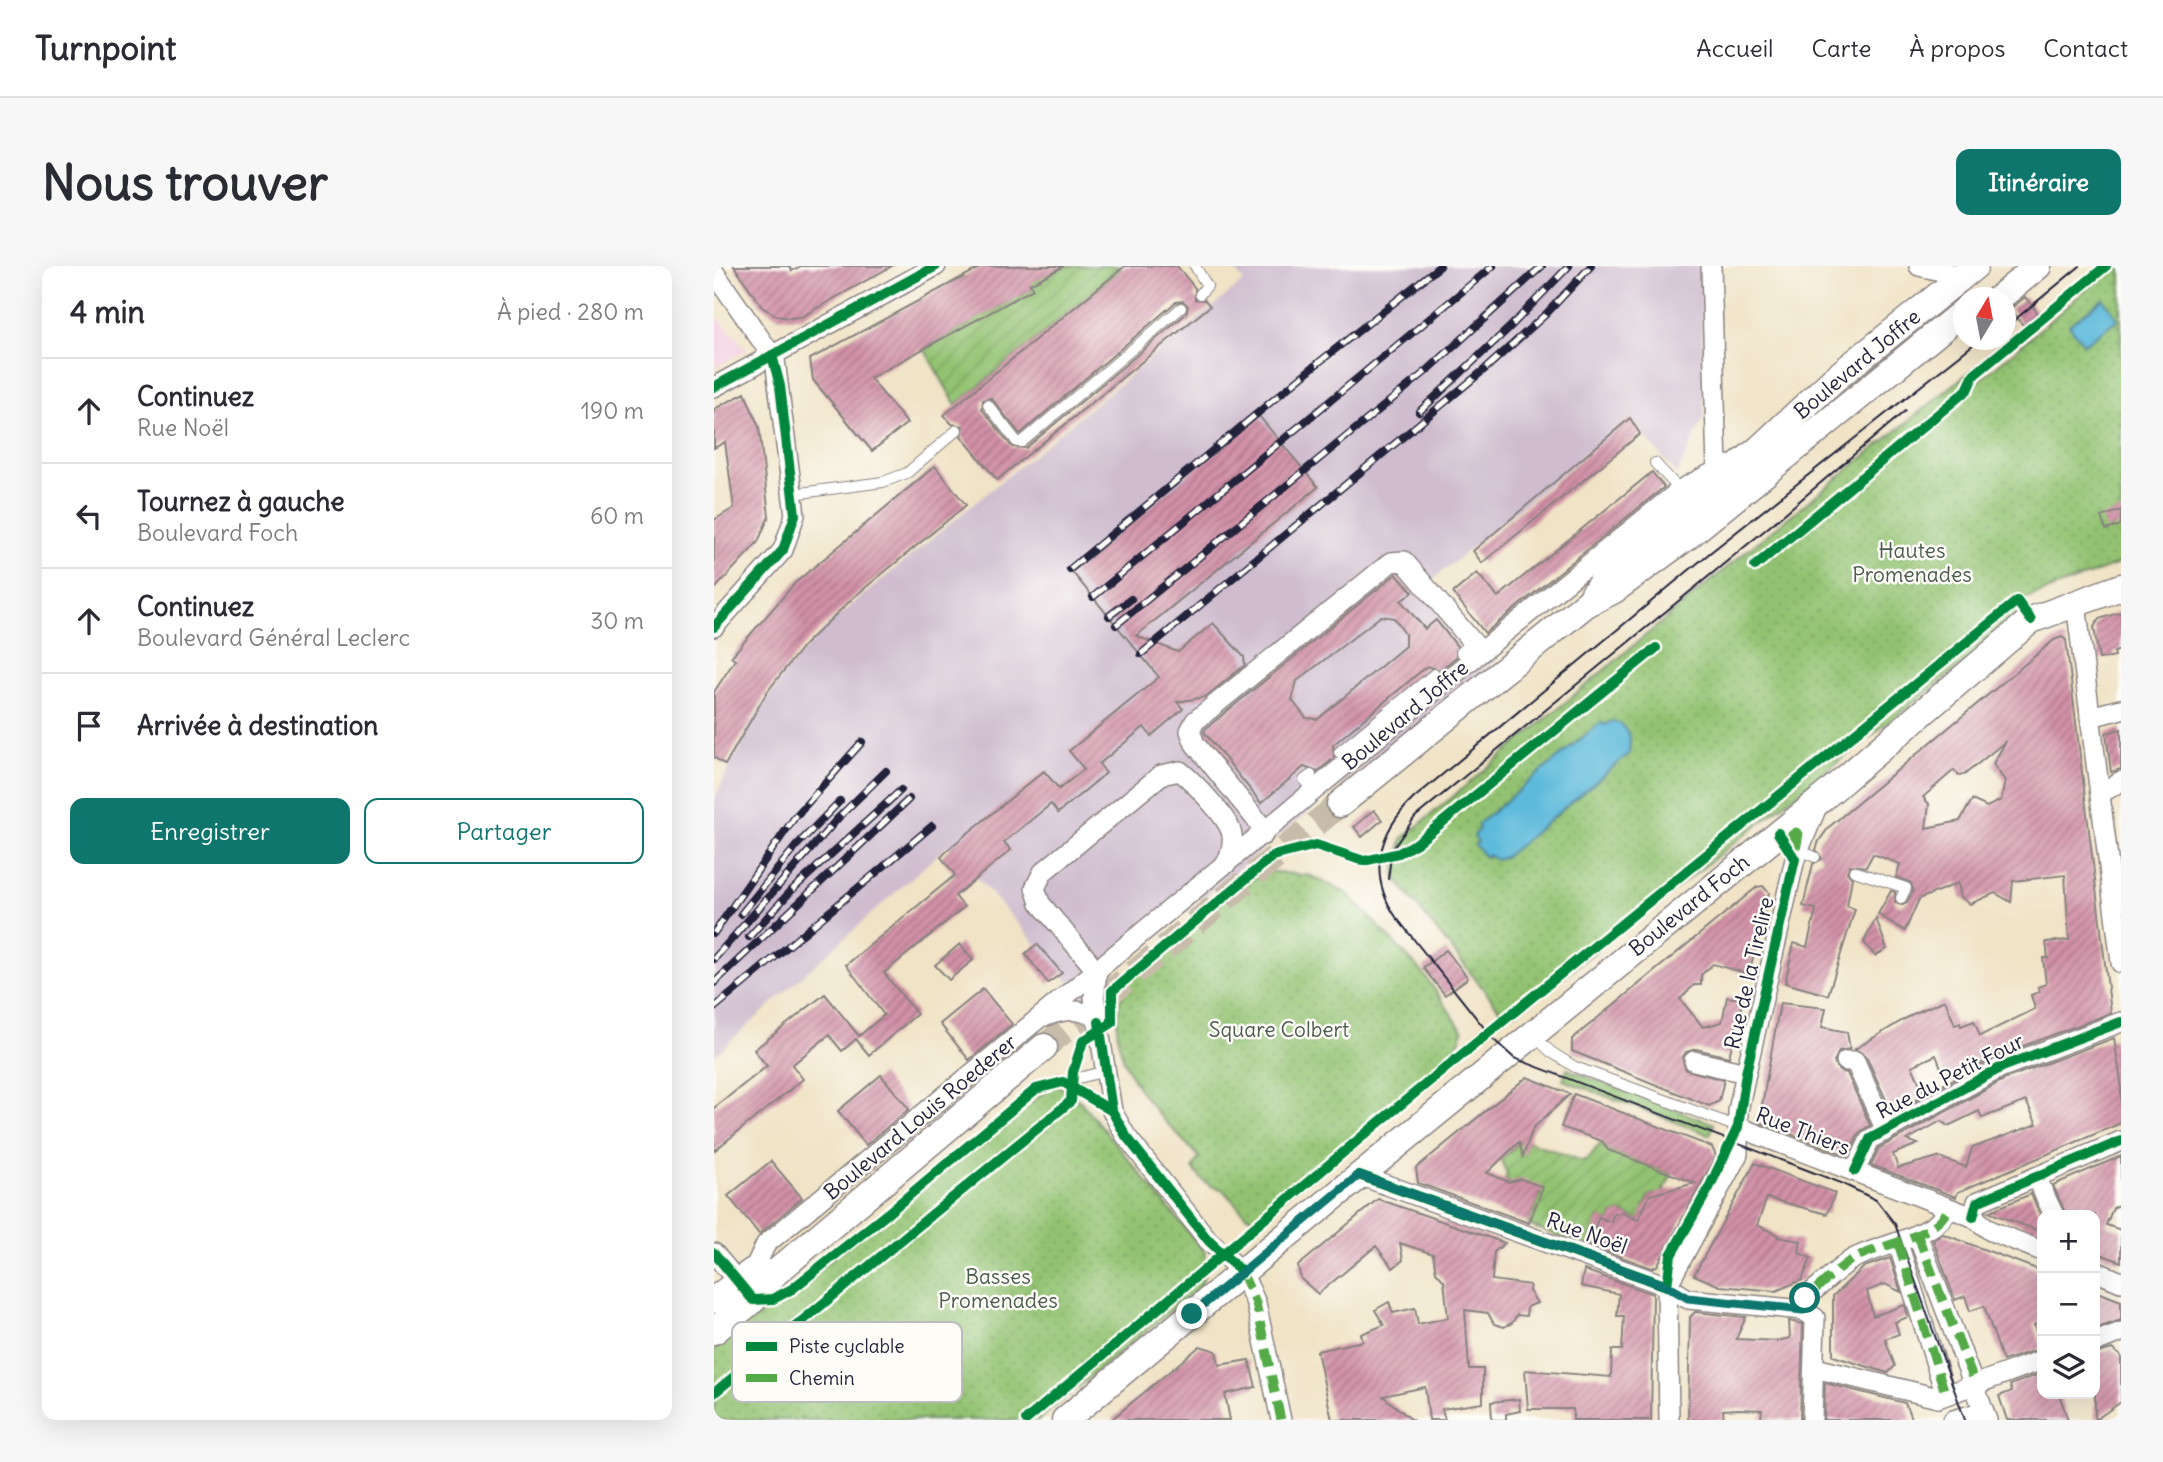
<!DOCTYPE html>
<html lang="fr">
<meta charset="utf-8">
<style>
body{margin:0;font-family:Delius,sans-serif;background:#f7f7f7;color:#2b2b33}
.controls{position:absolute;right:21px;bottom:21px;display:grid;overflow:hidden;border-radius:14px;box-shadow:0 7px 28px #0002}
.controls button{width:63px;height:63px;display:grid;place-items:center;padding:0;border:0;border-bottom:2px solid #e1e1e2;background:#fff;color:#2b2b33;font:35px sans-serif}
.compass{position:absolute;left:1239px;top:21px;width:63px;height:63px;border-radius:50%;background:#fff;box-shadow:0 7px 28px #0002;rotate:10deg}
.stop{position:absolute;width:21px;height:21px;margin:-16px;border:5px solid #0f766e;border-radius:50%;background:#fff}
.stop.end{background:#0f766e;border-color:#fff;box-shadow:0 2px 7px #0008}
.list{margin:0;padding:0;list-style:none}
h2{display:flex;justify-content:space-between;align-items:center;height:91px;margin:0;padding:0 28px;font-size:30px}
h2 small{font-size:23px;font-weight:400;color:#7c7c81}
.list li{display:grid;grid-template-columns:46px 1fr auto;gap:21px;align-items:center;box-sizing:border-box;height:105px;padding:0 28px;border-top:2px solid #e1e1e2}
.list b{display:block;font-size:26px;white-space:nowrap}
.list p{margin:0;font-size:23px;white-space:nowrap;color:#7c7c81}
.list em{font-size:23px;font-style:normal;color:#7c7c81}
.actions{display:flex;gap:14px;padding:21px 28px}
.actions a{flex:1;padding:16px 0;border:2px solid #0f766e;border-radius:14px;text-align:center;font-size:24px;color:#0f766e}
.actions .main{background:#0f766e;color:#fff}
.icon{flex:none;width:38px;height:38px;fill:none;stroke:currentColor;stroke-width:2;stroke-linecap:round;stroke-linejoin:round}
.map{position:relative;flex:none;width:1407px;height:1154px;overflow:hidden;border-radius:14px}
header{display:flex;align-items:center;gap:42px;box-sizing:border-box;height:98px;padding:0 35px;background:#fff;border-bottom:2px solid #e1e1e2}
header strong{font-size:33px}
nav{display:flex;gap:38px;margin-inline-start:auto;font-size:24px}
.intro{display:flex;align-items:center;justify-content:space-between;box-sizing:border-box;height:168px;padding:0 42px}
h1{margin:0;font-size:49px}
.button{padding:18px 32px;border-radius:14px;background:#0f766e;color:#fff;font-size:24px;font-weight:700}
main{display:flex;gap:42px;padding:0 42px}
aside{flex:1;background:#fff;border-radius:14px;box-shadow:0 7px 28px #0002}
.map>svg:first-child{display:block}
</style>
<header>
<strong>Turnpoint</strong>
<nav><a>Accueil</a><a>Carte</a><a>À propos</a><a>Contact</a></nav>
</header>
<div class="intro"><h1>Nous trouver</h1><a class="button">Itinéraire</a></div>
<main>
<aside>
<h2>4 min<small>À pied · 280 m</small></h2>
<ul class="list">
<li><svg class="icon" aria-label="ahead" viewBox="0 0 24 24"><path d="M12 20V5M6 11l6-6 6 6"/></svg><div><b>Continuez</b><p>Rue Noël</p></div><em>190 m</em></li>
<li><svg class="icon" aria-label="left" viewBox="0 0 24 24"><path d="M17 20v-9H6M10 6l-5 5 5 5"/></svg><div><b>Tournez à gauche</b><p>Boulevard Foch</p></div><em>60 m</em></li>
<li><svg class="icon" aria-label="ahead" viewBox="0 0 24 24"><path d="M12 20V5M6 11l6-6 6 6"/></svg><div><b>Continuez</b><p>Boulevard Général Leclerc</p></div><em>30 m</em></li>
<li><svg class="icon" aria-label="arrive" viewBox="0 0 24 24"><path d="M6 21V4h12l-3 4 3 4H6"/></svg><div><b>Arrivée à destination</b></div></li>
</ul>
<div class="actions"><a class="main">Enregistrer</a><a>Partager</a></div>
</aside>
<div class="map">
<svg width="1407" height="1154" viewBox="0 0 1407 1154">
<defs>
<pattern id="park-dots" width="8" height="8" patternUnits="userSpaceOnUse" patternTransform="scale(1.75)"><rect width="8" height="8" fill="#92c271"/><path d="M2 2h.1M6 6h.1" fill="none" stroke="#7ea663" stroke-width="1.8" stroke-linecap="round"/></pattern>
<pattern id="garden-furrows" width="10" height="10" patternUnits="userSpaceOnUse" patternTransform="scale(1.75)"><rect width="10" height="10" fill="#92c271"/><path d="M-1 1l2-2M0 10L10 0M9 11l2-2" fill="none" stroke="#7ea663"/></pattern>
<pattern id="building-hatch" width="6" height="6" patternUnits="userSpaceOnUse" patternTransform="scale(1.75)"><rect width="6" height="6" fill="#d291a7"/><path d="M-1 1l2-2M0 6l6-6M5 7l2-2" fill="none" stroke="#aa7689"/></pattern>
</defs>
<rect width="100%" height="100%" fill="#fdfcf7"/>
<filter id="ink" filterUnits="userSpaceOnUse"><feTurbulence type="fractalNoise" baseFrequency=".0143" numOctaves="2"/><feDisplacementMap in="SourceGraphic" scale="14" xChannelSelector="R" yChannelSelector="G"/><feConvolveMatrix kernelMatrix="1 2 1 2 8 2 1 2 1" color-interpolation-filters="sRGB"/></filter>
<filter id="wash" filterUnits="userSpaceOnUse"><feTurbulence type="fractalNoise" baseFrequency=".00686" numOctaves="4" result="noise"/><feDisplacementMap in="SourceGraphic" scale="28" xChannelSelector="R" yChannelSelector="G"/><feGaussianBlur stdDeviation="1.57" result="paint"/><feColorMatrix in="noise" values="0 0 0 0 0 0 0 0 0 0 0 0 0 0 0 0 0 1.4 0 .05"/><feComposite in="paint" operator="in"/></filter>
<g filter="url(#wash)">
<rect width="100%" height="100%" fill="#f0e3c6"/>
<path fill="#f3cfe0" d="M0,47L33,84L0,102Z"/>
<path fill="#cfbdcf" d="M517,0H987L990,151L963,209L916,152L717,315L782,394L368,730L234,579L0,790V534L36,458L74,402L118,355L530,15Z"/>
<path fill="#92c271" stroke="#5a7256" stroke-width="2" d="M853,803L1000,858L996,869L849,814Z"/>
<g fill="url(#park-dots)" stroke="#5a7256" stroke-width="2">
<path d="M1400,0H1407V297L1304,335L1314,347L813,739L800,747L787,745L684,616L681,606L688,573L1035,283L1257,105L1265,115Z"/>
<path d="M554,605L597,610L633,627L709,707L749,765L738,793L545,952L533,950L508,923C495,921 486,914 479,902L485,891C451,855 403,813 403,758C403,744 407,729 409,715L542,610Z"/>
<path d="M346,820L367,836L491,986L493,999L487,1020L324,1154H0V1084L337,821Z"/>
</g>
<g fill="url(#garden-furrows)" stroke="#5a7256" stroke-width="2">
<path d="M307,0L331,10L350,0H404L406,4L242,139L210,83L256,57L236,17L249,10L270,49L319,23Z"/>
<path d="M808,873L868,895L874,893L886,877L903,887L958,908L948,928L936,929L930,941L932,949L922,960L923,953L906,946L899,949L897,956L885,952L873,981L814,959L827,927L791,914L793,908L787,894Z"/>
</g>
<g fill="#5dbadb" stroke="#406e8b" stroke-width="2">
<path d="M1389,33L1404,53L1370,78L1355,59Z"/>
<path d="M898,455L907,458L916,470L915,488L791,591L782,594L774,589L771,591L761,579L764,576L760,570L765,562L763,559L887,456L890,459Z"/>
</g>
<g id="blocks">
<g fill="url(#building-hatch)" fill-rule="evenodd">
<path d="M20,0H75L78,5L87,0H178L87,51L74,52L63,50L48,41Z"/>
<path d="M269,0H350L316,18L319,23L156,112L193,157L158,185L99,114L96,93Z"/>
<path d="M411,0H463L481,22V33L491,34L496,40L283,214L247,170L249,160L238,158L230,149ZM469,35L474,40L472,48L312,182L298,181L268,143L269,134L277,132L306,168L462,36Z"/>
<path d="M1311,31L1324,47L1309,59L1296,43Z"/>
<path d="M31,127L45,161L55,250L44,276L0,324V254L20,242L11,176L0,182V143Z"/>
<path d="M545,150L604,221L422,370L464,386L499,357L530,391L531,399L491,431L463,436L469,443L437,470L430,461L385,498L392,507L344,547L337,538L290,576L297,584L241,630L250,641L170,707L203,748L155,789L142,773L128,785L115,769L78,799L89,813L0,885V842L53,800L40,784L111,728L145,770L170,749L132,699L241,609L227,591L238,580L330,505L345,523L370,503L355,485L445,411L358,306Z"/>
<path d="M916,152L926,168L768,297L759,285Z"/>
<path d="M221,200L252,239L140,331L90,379L53,426L11,499L0,491V426L21,394L17,391L81,317Z"/>
<path d="M938,206L950,221L771,367L739,327L763,307L784,331Z"/>
<path d="M1407,244V259L1392,264L1387,251Z"/>
<path d="M682,308L699,326L687,335L711,363L722,354L743,380L742,391L726,404L713,400L619,479L620,492L603,506L590,501L547,537L490,466L491,463ZM667,350L680,352L691,368V380L604,453L592,452L578,434L583,415Z"/>
<path d="M1407,346V384L1400,386L1401,390L1385,393L1380,361L1385,353Z"/>
<path d="M1348,371L1352,374L1397,747L1282,790L1178,847L1152,790L1141,783L1199,748L1231,734L1241,759L1246,757L1247,760L1260,755L1266,770L1321,743L1317,729L1326,726L1324,721L1332,718L1329,692H1334L1332,676L1355,674L1351,609L1299,615L1297,636L1281,627L1256,638L1247,631L1244,617L1205,633L1191,665L1164,648L1177,625L1181,626V637L1187,639L1193,636L1199,625L1197,617L1182,611L1186,598L1159,588L1152,601L1136,599L1133,606L1138,612L1133,640L1141,643L1114,729L1071,717L1080,677L1093,681L1102,643L1089,640L1099,598L1108,593L1102,584L1105,575L1115,561L1340,374ZM1292,475L1279,498L1291,515L1287,534L1273,541L1258,534L1246,555L1212,562L1215,538L1209,531L1240,504L1245,509H1250ZM1222,789L1233,817L1210,827L1198,800Z"/>
<path d="M1407,463V503L1397,506L1392,467Z"/>
<path d="M660,544L668,554L648,571L640,561Z"/>
<path d="M1049,620L1055,627L1035,708L999,698L987,709V719H980L966,733L989,761L1008,756L1013,731L1029,733L1015,791L982,783L972,786L968,792L972,804L1010,814L1005,835L995,840L858,785V773L1043,621Z"/>
<path d="M1162,652L1173,683L1161,690L1150,676Z"/>
<path d="M246,678L259,694L235,714L221,699Z"/>
<path d="M323,678L348,707L334,717L311,688Z"/>
<path d="M732,684L754,712L731,729L709,702Z"/>
<path d="M269,723L298,758L255,794L226,758Z"/>
<path d="M1066,737L1112,742L1108,761L1133,766L1136,783L1125,785L1120,796L1125,805L1133,807L1156,859L1145,867L1134,890L1045,856Z"/>
<path d="M1400,772L1407,815V857L1244,926L1242,931L1157,899L1165,882L1293,812ZM1312,835L1323,858L1258,882L1252,901L1224,891L1184,902L1179,888L1204,878L1193,874L1227,855L1234,860L1265,845L1268,852Z"/>
<path d="M167,809L195,843L152,879L124,845Z"/>
<path d="M813,811L856,828L819,862L809,890L805,876L773,907L795,916L807,913L829,921L815,957L704,917L702,902Z"/>
<path d="M860,828L998,881L1002,890L943,1000L938,1002L874,979L885,951L897,956L899,949L906,946L924,954L936,929L981,917L894,884L888,875L847,861Z"/>
<path d="M1407,890V938L1399,942L1392,959L1407,964V996L1381,986V949H1352L1339,919Z"/>
<path d="M57,895L88,932L45,968L14,930Z"/>
<path d="M1041,897L1121,927L1113,948L1053,932L1043,959L1064,969L1063,971L1087,975L1085,987L1097,992L1088,1014L1062,1025L1006,1020L980,1009Z"/>
<path d="M1317,928L1328,953V966L1274,946Z"/>
<path d="M664,933L791,977L780,986L778,1014L816,1019L815,1025L823,1037L813,1041L812,1050L803,1049L798,1057L790,1061L780,1058L774,1047L751,1044L755,1103H769V1137L728,1143L731,1154H715L711,1121L669,1130L698,1154H618L603,1085L649,1075L647,1068L670,1059L661,1044L675,1036L679,1047L701,1042L704,1058L734,1052L730,1015L722,1006L719,988L686,977L689,994L679,1002L662,980L604,1028L587,1013L584,1000Z"/>
<path d="M1229,968L1328,1005V1055L1320,1059L1328,1082L1289,1095L1270,1040L1256,1045L1251,1030L1241,1034L1219,974Z"/>
<path d="M1176,992L1187,1026L1171,1018L1153,1025L1159,1050L1191,1039L1194,1051L1181,1056L1185,1068L1171,1073L1181,1100L1174,1107L1119,1090V1030L1150,1001Z"/>
<path d="M870,1004L939,1028L937,1154H859V1143H814L811,1104L897,1111L898,1084H908L910,1050H903L905,1028L867,1020Z"/>
<path d="M1381,1025L1407,1035V1054L1381,1063Z"/>
<path d="M981,1046L1032,1051L1022,1073L1064,1075L1076,1072L1075,1055L1089,1058L1086,1154L1047,1152L1048,1144L1025,1143L1009,1144L1010,1154H974L976,1051Z"/>
<path d="M486,1080L502,1085L505,1099L535,1094L542,1121L511,1128L516,1154H397Z"/>
<path d="M1398,1083L1407,1090V1136L1381,1154V1088Z"/>
<path d="M1328,1107V1128H1345L1354,1154H1293L1285,1130L1298,1125L1296,1119Z"/>
<path d="M1111,1117L1191,1137L1198,1154H1110Z"/>
<path d="M805,1133L806,1145L792,1148V1154H778L777,1136Z"/>
</g>
</g>
</g>
<g filter="url(#ink)">
<use href="#blocks" fill-opacity="0" stroke="#898280" stroke-width="2"/>
<g fill="none" stroke-linecap="round" stroke-linejoin="round">
<path stroke="#c7bcaa" stroke-width="26" stroke-dasharray="26 13" stroke-linecap="butt" d="M330,781L626,538"/>
<g stroke="#898280" stroke-width="12">
<g id="lane">
<path d="M481,0L493,20L486,28"/>
<path d="M274,139L303,176H308L467,42"/>
<path d="M941,197L966,224"/>
<path d="M79,228L169,216L193,207L243,164"/>
<path d="M747,386L759,376"/>
<path d="M625,486L720,408"/>
<path d="M597,509L590,514L599,526"/>
<path d="M1085,584L1101,591"/>
<path d="M1140,605L1192,622L1187,632"/>
<path d="M819,769L837,786L861,801L1024,861"/>
<path d="M349,816L392,805"/>
<path d="M46,1034L59,1033L78,1023L174,947L322,823L349,816L396,844"/>
</g>
</g>
<g stroke="#898280" stroke-width="22">
<g id="street">
<path d="M997,0L1003,203"/>
<path d="M1205,0L1249,10"/>
<path d="M0,6L61,94L81,249L69,284L0,361"/>
<path d="M0,121L222,0"/>
<path d="M1362,337L1407,697"/>
<path d="M1376,451L1407,443"/>
<path d="M1386,528L1407,515"/>
<path d="M549,569L545,557L481,478L476,465L481,455L677,296L690,295L767,386"/>
<path d="M383,705L380,732L398,845L412,870L494,974L528,1006L542,1037L567,1154"/>
<path d="M383,705L326,637L321,622L329,606L447,509L466,505C479,515 512,550 517,565C521,576 516,589 512,598"/>
<path d="M332,750C352,743 365,742 384,752"/>
<path d="M980,795L1032,807"/>
<path d="M1132,795H1141L1172,865"/>
<path d="M1024,861L1259,951L1277,965L1328,985"/>
<path d="M1141,905L1156,873L1288,801L1407,756"/>
<path d="M645,909L953,1020L974,1033L1089,1044L1101,1052L1098,1154"/>
<path d="M1322,911L1340,949"/>
<path d="M1259,951L1263,936L1407,875"/>
<path d="M1203,968L1273,1154"/>
<path d="M1184,977L1231,1127"/>
<path d="M0,987L33,1027"/>
<path d="M39,1005L52,978L767,386L966,224L1013,199"/>
<path d="M1381,1005L1407,1016"/>
<path d="M1089,1044L1091,1032C1106,1020 1121,1005 1137,994C1162,979 1220,972 1233,945"/>
<path d="M1381,1076L1407,1066"/>
<path d="M1101,1102L1224,1132"/>
<path d="M1224,1132L1328,1094"/>
<path d="M955,1154L953,1020L1024,888V845L1032,807L1081,593L1105,536"/>
<path d="M1239,1154L1270,1145"/>
</g>
</g>
<g stroke="#898280" stroke-width="29">
<g id="secondary">
<path d="M1285,32L1324,0"/>
<path d="M879,329L893,308L1045,183L1119,114L1261,0"/>
<path d="M626,538L872,338L900,324L974,270L1250,45"/>
<path d="M0,1034L39,1005L60,1008"/>
<path d="M0,1065L39,1034L60,1008L330,781"/>
<path d="M351,1154L551,987L1105,535L1317,354L1407,321"/>
</g>
</g>
<use href="#lane" stroke="#fff" stroke-width="10"/>
<use href="#street" stroke="#fff" stroke-width="19"/>
<use href="#secondary" stroke="#fff" stroke-width="26"/>
<g stroke="#22223b" stroke-width="2">
<path d="M1292,61L1366,0"/>
<path d="M674,613L678,584L701,551L1056,260L1191,145"/>
<path d="M1251,1154L1181,958L1162,934L1127,917L800,792L779,773L682,651C653,609 664,566 700,532L997,286L1265,74"/>
</g>
<g stroke="#22223b" stroke-width="8">
<g id="rail">
<path d="M705,146L795,62L855,0"/>
<path d="M356,303L599,101L726,0"/>
<path d="M379,331L779,0"/>
<path d="M395,350L417,333"/>
<path d="M402,359L715,103L828,0"/>
<path d="M427,388L771,103L832,48L877,0"/>
<path d="M27,648L83,579L126,535"/>
<path d="M0,667L81,551L148,476"/>
<path d="M35,671L77,625L187,524"/>
<path d="M0,693L125,551L172,505"/>
<path d="M0,717L195,533"/>
<path d="M0,742L218,560"/>
</g>
</g>
<use href="#rail" stroke="#fdfcf7" stroke-width="5" stroke-dasharray="16" stroke-linecap="butt"/>
<g stroke="#53aa46" stroke-width="9" stroke-dasharray="18 9" stroke-linecap="butt">
<path d="M1082,566L1085,568L1082,584L1075,571Z"/>
<path d="M1203,968L1261,1117"/>
<path d="M1184,977L1231,1127"/>
<path d="M528,1006L542,1037L567,1154"/>
<path d="M1089,1044L1091,1032C1106,1020 1121,1005 1137,994C1162,979 1220,972 1233,945"/>
</g>
<g stroke="#fdfcf7" stroke-width="15">
<g id="cycleway">
<path d="M0,121L222,0"/>
<path d="M1041,300L1253,124L1260,109L1392,0"/>
<path d="M0,361L69,284L81,249L66,120L58,89"/>
<path d="M398,747V725L559,590L602,579L650,595L685,587L703,577L942,382"/>
<path d="M385,756L398,845L412,870L494,974L528,1006"/>
<path d="M1141,905L1156,873L1288,801L1407,756"/>
<path d="M645,909L953,1020L957,989L995,922L1024,861L1032,807L1081,593L1064,567"/>
<path d="M1259,951L1263,936L1407,875"/>
<path d="M0,987L39,1034L59,1033L78,1023L174,947L322,823L349,816L398,845"/>
<path d="M0,1127L357,835L359,806L369,775L398,757V750"/>
<path d="M312,1154L663,858L1303,335L1317,354"/>
</g>
</g>
<use href="#cycleway" stroke="#00873e" stroke-width="10"/>
</g>
</g>
<g fill="none" stroke-linecap="round" stroke-linejoin="round" filter="url(#ink)">
<path stroke="#0f766e" stroke-width="9" d="M478,1048L645,909L953,1020L974,1032L1089,1044L1091,1032"/>
</g>
<g text-anchor="middle" dominant-baseline="central" stroke-width="5" stroke-linejoin="round" paint-order="stroke">
<g font-size="21" fill="#22223b" stroke="#fdfcf7">
<text transform="translate(1143 98) rotate(-40)">Boulevard Joffre</text>
<text transform="translate(691 449) rotate(-40)">Boulevard Joffre</text>
<text transform="translate(975 639) rotate(-39)">Boulevard Foch</text>
<text transform="translate(1035 707) rotate(-77)">Rue de la Tirelire</text>
<text transform="translate(1236 810) rotate(-27)">Rue du Petit Four</text>
<text transform="translate(206 851) rotate(-40)">Boulevard Louis Roederer</text>
<text transform="translate(1089 865) rotate(21)">Rue Thiers</text>
<text transform="translate(873 967) rotate(20)">Rue Noël</text>
</g>
<g font-size="21" fill="#495a4e" stroke="#fdfcf7">
<text x="1198" y="284">Hautes<tspan x="1198" dy="24">Promenades</tspan></text>
<text x="565" y="763">Square Colbert</text>
<text x="284" y="1010">Basses<tspan x="284" dy="24">Promenades</tspan></text>
</g>
</g>
<rect x="18" y="1056" width="230" height="80" rx="10" fill="#fdfcf7" stroke="#bbbbbf" stroke-width="2"/>
<rect x="32" y="1076" width="31" height="9" fill="#00873e"/>
<rect x="32" y="1108" width="31" height="8" fill="#53aa46"/>
<g font-size="19" fill="#22223b">
<text x="75" y="1087">Piste cyclable</text>
<text x="75" y="1119">Chemin</text>
</g>
</svg>
<div class="controls">
<button>+</button>
<button>−</button>
<button><svg class="icon" aria-label="layers" viewBox="0 0 24 24"><path d="M12 4l9 5-9 5-9-5zM3 14l9 5 9-5"/></svg></button>
</div>
<svg class="compass" viewBox="-18 -18 36 36"><path d="M0-13l5 13h-10z" fill="#e53935"/><path d="M0 13l5-13h-10z" fill="#7c7c81"/></svg>
<div class="stop" style="left:1091px;top:1032px"></div>
<div class="stop end" style="left:478px;top:1048px"></div>
</div>
</main>
